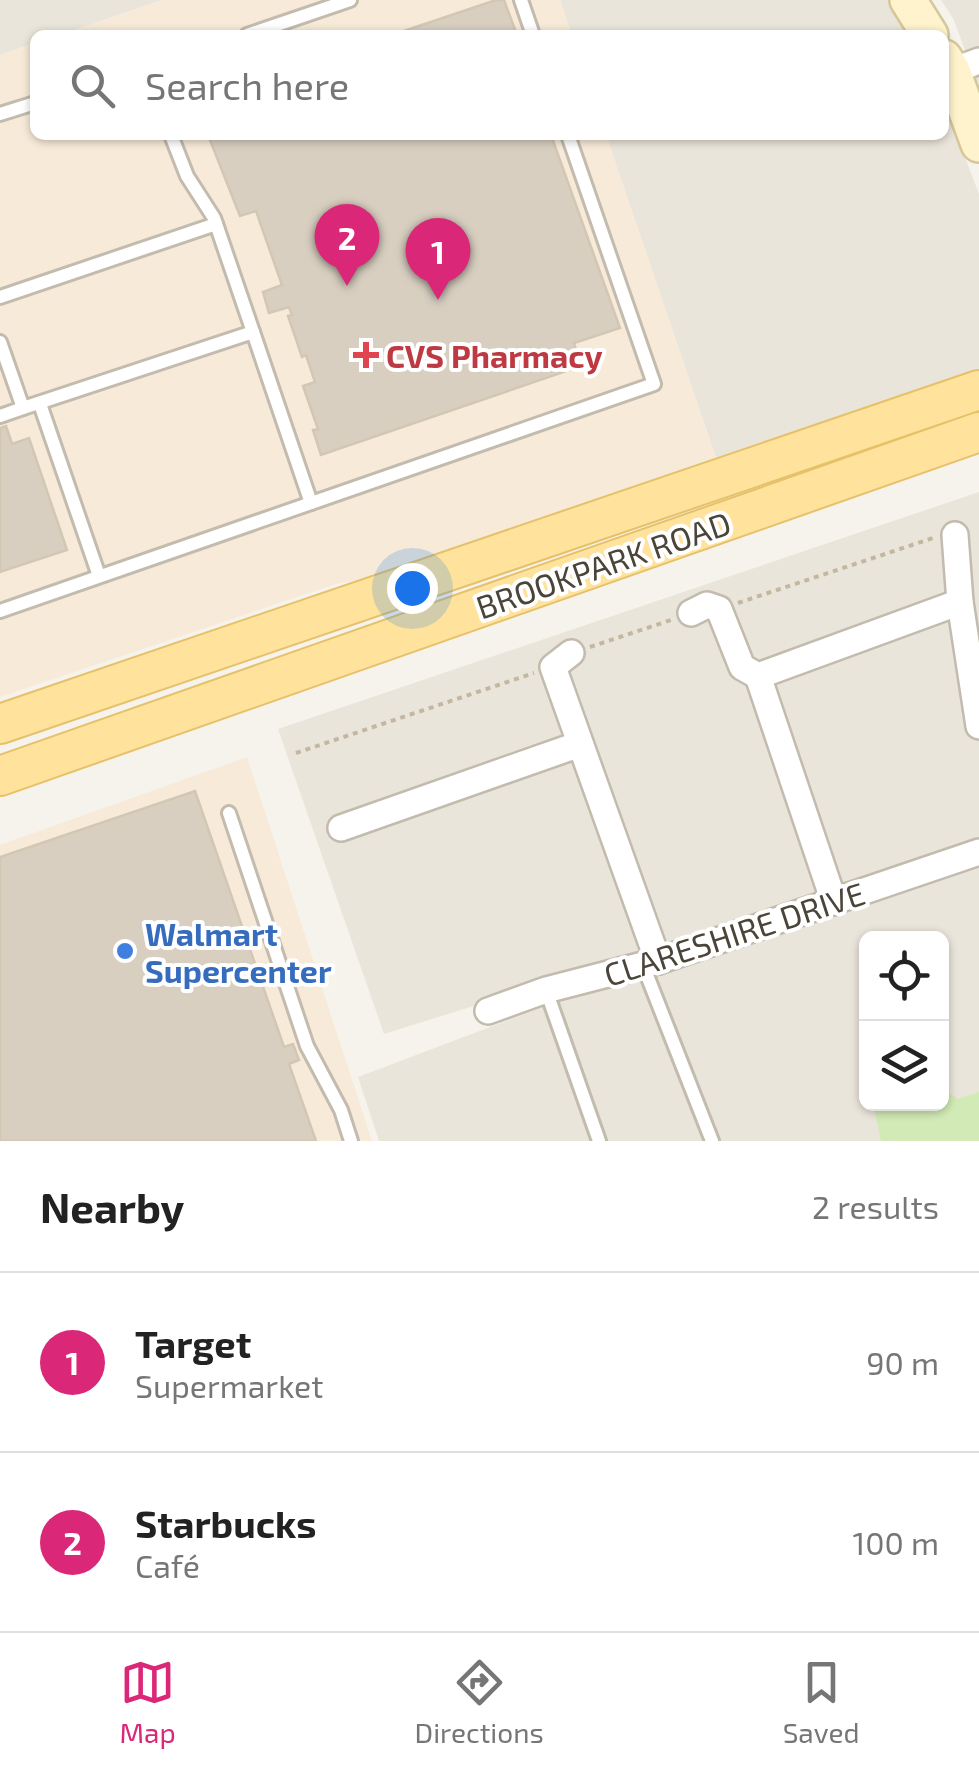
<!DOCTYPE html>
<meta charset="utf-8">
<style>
body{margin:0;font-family:"Exo 2",sans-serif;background:#f2f2f2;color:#222}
.controls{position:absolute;right:30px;bottom:30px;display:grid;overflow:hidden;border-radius:15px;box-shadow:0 2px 8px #0004}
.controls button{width:90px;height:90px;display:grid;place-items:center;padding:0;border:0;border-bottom:2px solid #e0e0e0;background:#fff;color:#222;font:50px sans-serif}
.you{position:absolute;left:412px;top:588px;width:35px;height:35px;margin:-25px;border:8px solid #fff;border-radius:50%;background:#1a73e8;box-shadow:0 0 0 15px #1a73e833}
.badge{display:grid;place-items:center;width:65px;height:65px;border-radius:50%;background:#db2777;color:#fff;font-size:32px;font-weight:700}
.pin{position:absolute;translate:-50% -82px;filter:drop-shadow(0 2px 5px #0008)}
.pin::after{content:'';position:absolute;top:52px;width:35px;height:30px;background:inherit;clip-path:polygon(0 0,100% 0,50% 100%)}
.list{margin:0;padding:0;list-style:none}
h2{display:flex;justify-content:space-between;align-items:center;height:130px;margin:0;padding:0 40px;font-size:42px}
h2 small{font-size:32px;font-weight:400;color:#767676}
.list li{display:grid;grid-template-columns:65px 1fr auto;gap:30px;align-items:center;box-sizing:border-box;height:180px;padding:0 40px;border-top:2px solid #e0e0e0}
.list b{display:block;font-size:38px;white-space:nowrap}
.list p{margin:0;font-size:32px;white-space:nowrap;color:#767676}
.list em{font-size:32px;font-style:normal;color:#767676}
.icon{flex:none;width:55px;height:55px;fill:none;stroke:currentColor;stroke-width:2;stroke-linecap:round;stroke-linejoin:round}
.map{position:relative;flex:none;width:979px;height:1141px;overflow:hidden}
.search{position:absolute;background:#fff;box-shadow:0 2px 8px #0004;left:30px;right:30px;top:30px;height:110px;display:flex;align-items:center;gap:25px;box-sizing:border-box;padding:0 35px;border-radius:15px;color:#767676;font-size:38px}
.sheet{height:490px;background:#fff}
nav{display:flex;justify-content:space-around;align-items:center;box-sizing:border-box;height:140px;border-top:2px solid #e0e0e0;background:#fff;font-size:28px;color:#767676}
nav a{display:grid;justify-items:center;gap:5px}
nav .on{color:#db2777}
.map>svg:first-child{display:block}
</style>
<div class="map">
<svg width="979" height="1141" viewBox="0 0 979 1141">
<rect width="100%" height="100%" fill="#f6f3ec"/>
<g fill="#eae5da" fill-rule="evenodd">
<path d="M0,0H162L60,35H35V43L0,55Z"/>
<path d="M560,0H895L913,35H572Z"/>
<path d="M941,0H979V88L953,18Z"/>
<path d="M944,103L979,194V373L717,461L606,135H944Z"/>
<path d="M979,492V837L687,939L384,1034L278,729Z"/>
<path d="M979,864V1141H379L358,1077L564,999L874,902ZM866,938H942V1104H866Z"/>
</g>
<g fill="#f7ead8">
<path d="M162,0H560L572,35H60Z"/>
<path d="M35,43V135H606L717,461L392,575L339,583L0,697V55Z"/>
<path d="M247,757L372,1141H0V845Z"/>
</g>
<path fill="#d2eab5" d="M942,1088L958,1099L979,1092V1141H881L873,1104H942Z"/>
<g fill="#d8cfc1" stroke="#d3c7b4" stroke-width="2.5">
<path d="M496,0H504L517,35H392Z"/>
<path d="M208,135H551L620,328L574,343L581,366L321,455L313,430L318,429L303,386L315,382L306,355L302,357L288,316L292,315L289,307L269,313L263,292L282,285L256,211L240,216Z"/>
<path d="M6,426L12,444L29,438L67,550L0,572V428Z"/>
<path d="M195,791L284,1047L293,1044L299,1060L289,1064L316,1141H0V857Z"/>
</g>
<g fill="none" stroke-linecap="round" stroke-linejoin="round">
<g stroke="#c2bbae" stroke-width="18">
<g id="lane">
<path d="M521,0L533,35"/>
<path d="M247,35L350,0"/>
<path d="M0,114L35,103"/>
<path d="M171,135L187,176L214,218L253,332"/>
<path d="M0,297L216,224"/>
<path d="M0,342L23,408L0,416"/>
<path d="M40,404L99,576"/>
<path d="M23,408L253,332L311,503"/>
<path d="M0,611L654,384L568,135"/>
<path d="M229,813L307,1046L341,1110L351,1141"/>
<path d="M643,965L712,1141"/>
<path d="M546,990L599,1141"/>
</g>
</g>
<g stroke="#c2bbae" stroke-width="30">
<g id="street">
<path d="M952,71L979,61"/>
<path d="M955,535L960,602L979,726"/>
<path d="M691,613L707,605L719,609L742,667L758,676"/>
<path d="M571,653L553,667L658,961"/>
<path d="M341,828L580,744"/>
<path d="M834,902L758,676L960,602"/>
<path d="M488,1011L546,990L658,961L979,852"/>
</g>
</g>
<g stroke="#d6c79b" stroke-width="40">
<g id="secondary">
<path d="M908,0L930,35"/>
<path d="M944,58L952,71L979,144"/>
</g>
</g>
<g stroke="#e6c16a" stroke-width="42">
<g id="primary">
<path d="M0,724L979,390"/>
<path d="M0,776L979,432"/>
</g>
</g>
<g stroke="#c4b79f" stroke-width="4" stroke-dasharray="5 5" stroke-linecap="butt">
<path d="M738,603L933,538"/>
<path d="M590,647L671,620"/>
<path d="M296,753L534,673"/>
</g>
<use href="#lane" stroke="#fff" stroke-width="12"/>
<use href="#street" stroke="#fff" stroke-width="25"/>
<use href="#secondary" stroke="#fff3cd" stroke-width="35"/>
<use href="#primary" stroke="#ffe39c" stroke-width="38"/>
</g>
<path fill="#e0444e" stroke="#fff" stroke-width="4" d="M361 340h10v10h10v10h-10v10h-10v-10h-10v-10h10z"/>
<circle fill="#3f7fe0" stroke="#fff" stroke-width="4" cx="125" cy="951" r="10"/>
<g text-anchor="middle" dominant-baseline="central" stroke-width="8" stroke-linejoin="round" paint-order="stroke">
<g font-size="32" font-weight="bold" fill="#be3a42" stroke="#fff" text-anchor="start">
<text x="386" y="355">CVS Pharmacy</text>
</g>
<g font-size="32" fill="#4b4439" stroke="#fff">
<text transform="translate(603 564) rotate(-19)">BROOKPARK ROAD</text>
<text transform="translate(734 933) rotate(-18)">CLARESHIRE DRIVE</text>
</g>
<g font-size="32" font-weight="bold" fill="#366cbe" stroke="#fff" text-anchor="start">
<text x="145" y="933">Walmart<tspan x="145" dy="37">Supercenter</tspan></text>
</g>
</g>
</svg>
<div class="controls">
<button><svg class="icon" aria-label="locate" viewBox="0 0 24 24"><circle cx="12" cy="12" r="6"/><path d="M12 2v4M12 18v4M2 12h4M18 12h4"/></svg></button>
<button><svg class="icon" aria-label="layers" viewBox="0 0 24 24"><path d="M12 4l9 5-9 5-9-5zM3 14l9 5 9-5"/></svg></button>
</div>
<div class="you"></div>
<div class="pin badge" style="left:438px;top:300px">1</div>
<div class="pin badge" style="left:347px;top:286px">2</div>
<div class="search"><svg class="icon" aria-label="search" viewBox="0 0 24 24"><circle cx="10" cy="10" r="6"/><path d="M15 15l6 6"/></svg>Search here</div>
</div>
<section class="sheet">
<h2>Nearby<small>2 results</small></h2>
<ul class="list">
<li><span class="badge">1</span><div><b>Target</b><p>Supermarket</p></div><em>90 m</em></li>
<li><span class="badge">2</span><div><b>Starbucks</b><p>Café</p></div><em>100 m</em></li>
</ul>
</section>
<nav>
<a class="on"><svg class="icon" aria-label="map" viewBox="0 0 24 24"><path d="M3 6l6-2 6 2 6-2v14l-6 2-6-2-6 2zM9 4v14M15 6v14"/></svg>Map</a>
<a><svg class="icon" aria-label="directions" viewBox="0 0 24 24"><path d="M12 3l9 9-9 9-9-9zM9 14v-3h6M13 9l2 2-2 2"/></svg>Directions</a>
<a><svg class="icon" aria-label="saved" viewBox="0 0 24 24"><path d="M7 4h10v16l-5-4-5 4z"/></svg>Saved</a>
</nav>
